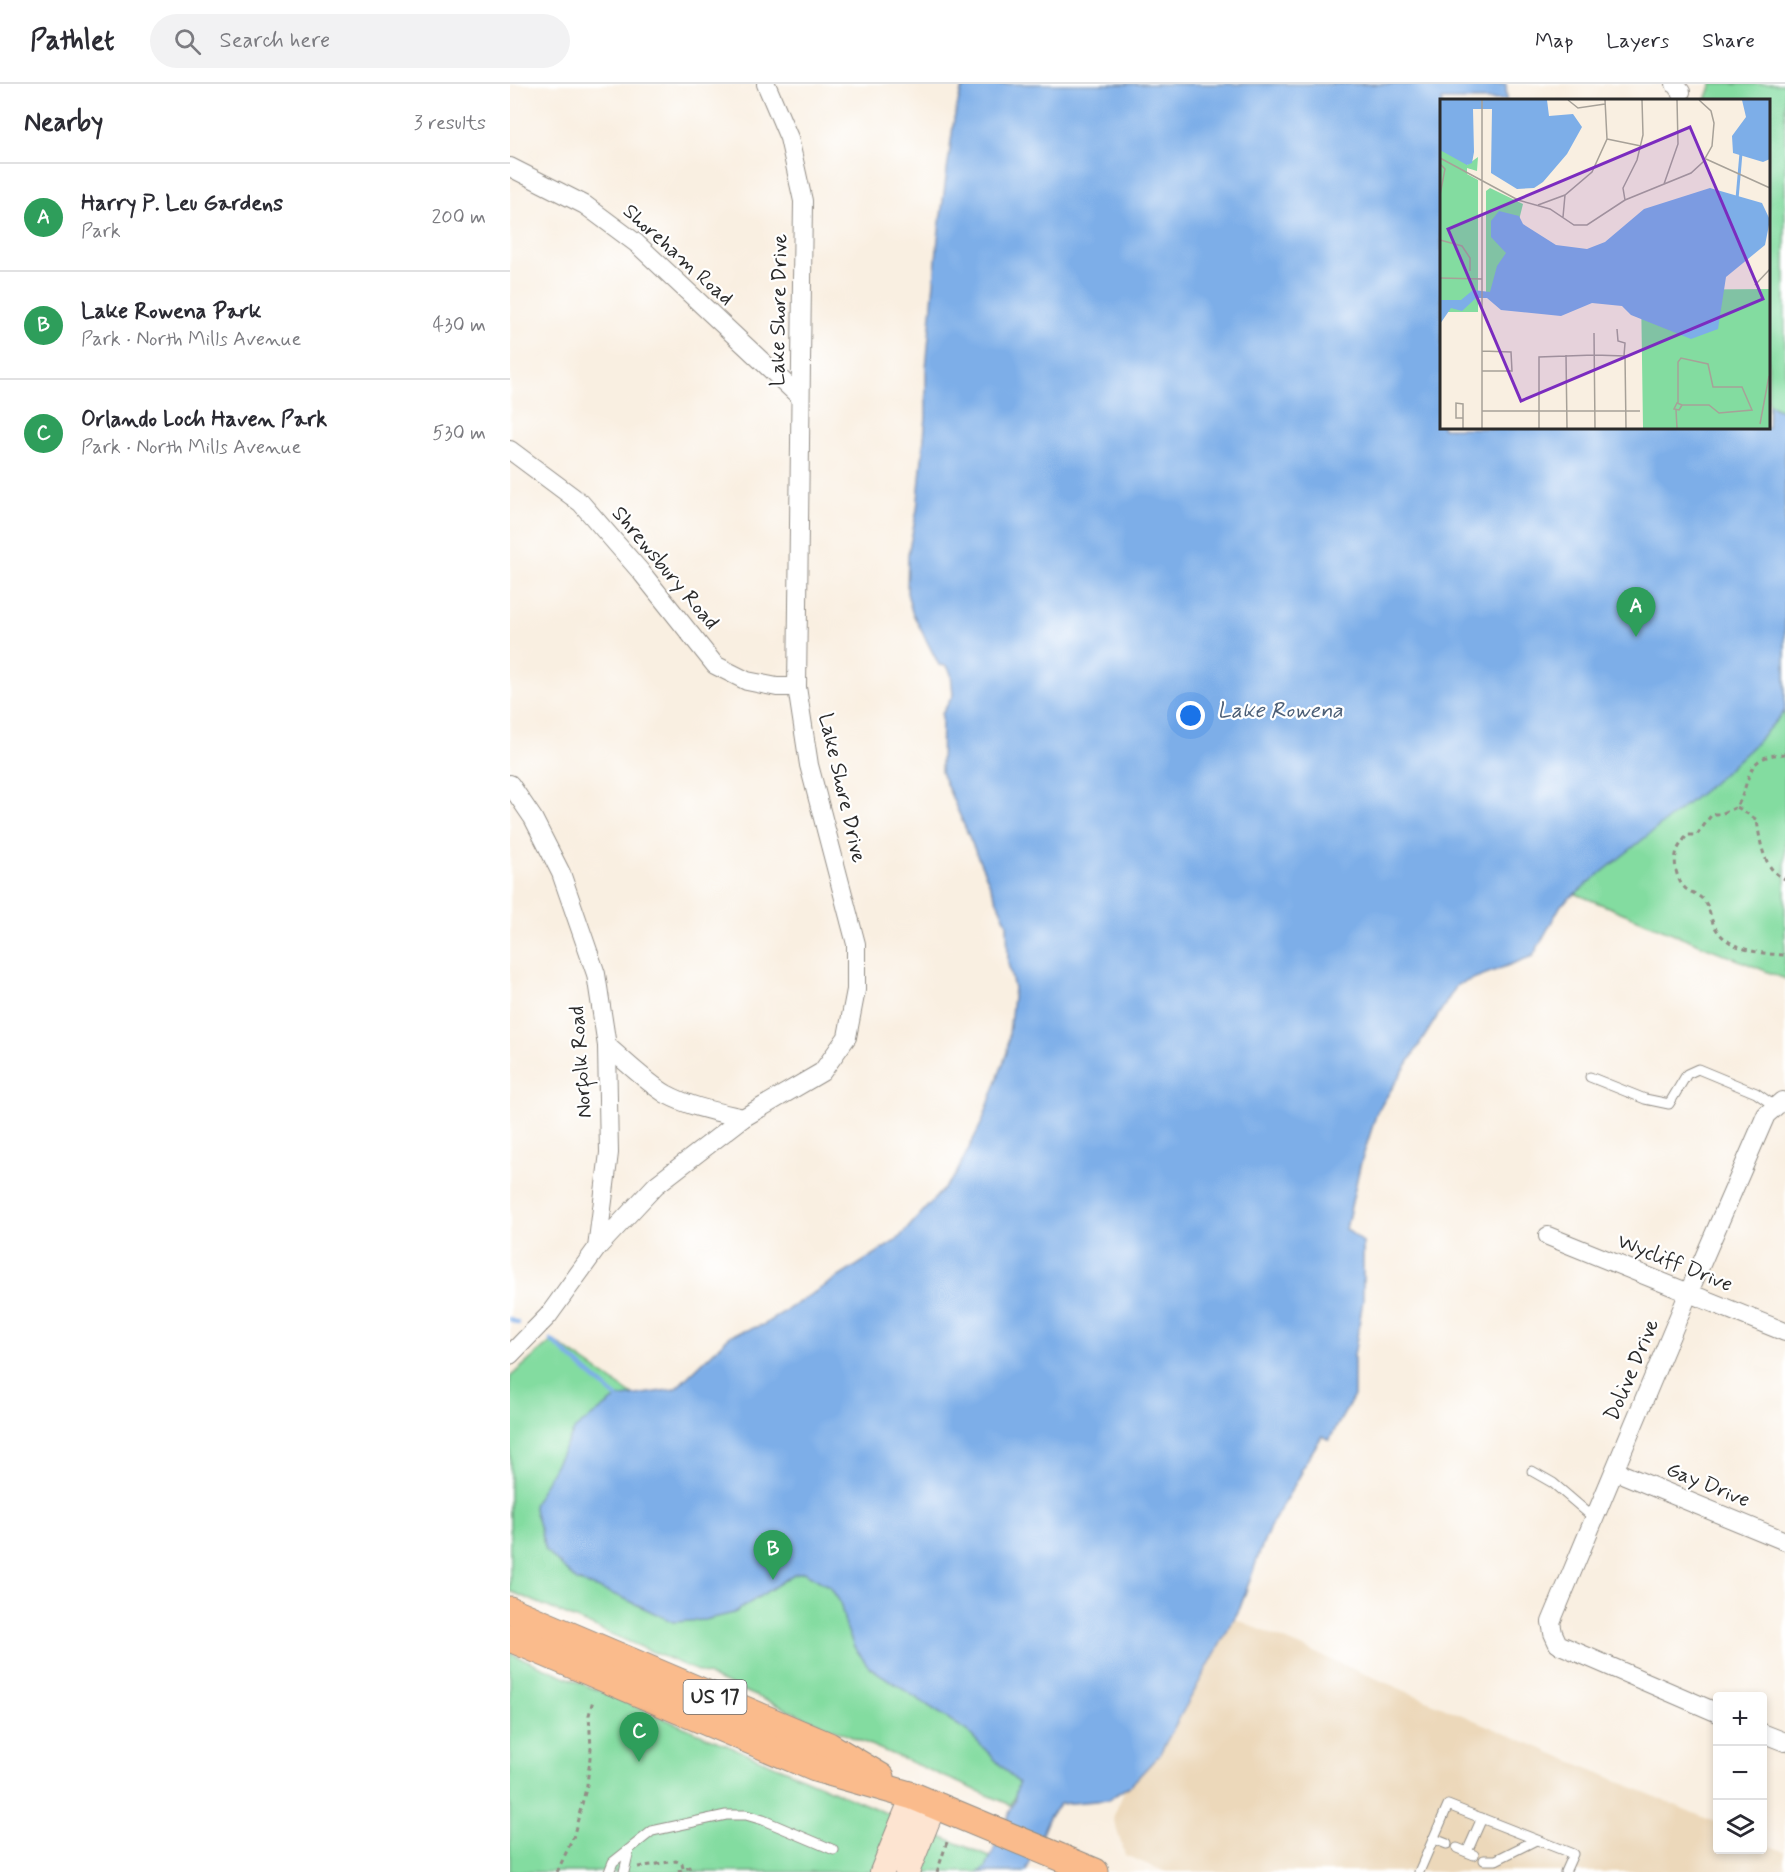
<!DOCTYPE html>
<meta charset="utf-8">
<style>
body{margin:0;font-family:Mynerve,sans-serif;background:#f2f2f3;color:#2b2b33}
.controls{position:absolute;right:18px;bottom:18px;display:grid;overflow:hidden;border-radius:6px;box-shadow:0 3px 9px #0003}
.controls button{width:54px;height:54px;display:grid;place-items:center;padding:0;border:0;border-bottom:2px solid #e1e1e2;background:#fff;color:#2b2b33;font:30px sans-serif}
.you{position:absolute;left:681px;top:632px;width:21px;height:21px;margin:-15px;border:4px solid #fff;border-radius:50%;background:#1a73e8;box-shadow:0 0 0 9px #1a73e833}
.badge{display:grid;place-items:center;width:39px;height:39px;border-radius:50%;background:#7c3aed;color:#fff;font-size:20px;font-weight:700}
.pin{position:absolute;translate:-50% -50px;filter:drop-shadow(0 2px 3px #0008)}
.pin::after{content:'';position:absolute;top:32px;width:21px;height:18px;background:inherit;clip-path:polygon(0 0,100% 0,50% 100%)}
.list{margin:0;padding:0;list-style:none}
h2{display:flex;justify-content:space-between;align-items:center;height:78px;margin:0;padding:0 24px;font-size:26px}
h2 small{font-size:20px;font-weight:400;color:#7c7c81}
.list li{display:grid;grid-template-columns:39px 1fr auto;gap:18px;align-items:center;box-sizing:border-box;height:108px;padding:0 24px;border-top:2px solid #e1e1e2}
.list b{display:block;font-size:22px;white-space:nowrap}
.list p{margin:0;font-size:20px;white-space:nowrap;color:#7c7c81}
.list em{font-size:20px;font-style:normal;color:#7c7c81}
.icon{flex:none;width:33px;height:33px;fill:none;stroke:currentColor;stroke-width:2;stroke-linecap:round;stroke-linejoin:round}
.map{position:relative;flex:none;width:1275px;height:1788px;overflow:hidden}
header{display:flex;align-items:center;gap:36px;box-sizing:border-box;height:84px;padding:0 30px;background:#fff;border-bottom:2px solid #e1e1e2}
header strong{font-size:28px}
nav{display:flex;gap:33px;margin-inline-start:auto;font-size:21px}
.search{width:420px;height:54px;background:#f2f2f3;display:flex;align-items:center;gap:15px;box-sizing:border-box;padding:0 21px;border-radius:33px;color:#7c7c81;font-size:22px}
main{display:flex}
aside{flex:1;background:#fff}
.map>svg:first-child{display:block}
</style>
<header>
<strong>Pathlet</strong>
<div class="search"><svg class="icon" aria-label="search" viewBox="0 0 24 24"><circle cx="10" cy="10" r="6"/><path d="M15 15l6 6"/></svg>Search here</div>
<nav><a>Map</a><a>Layers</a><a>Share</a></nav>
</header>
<main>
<aside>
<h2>Nearby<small>3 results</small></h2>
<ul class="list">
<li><span class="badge" style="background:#2e9e5b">A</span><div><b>Harry P. Leu Gardens</b><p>Park</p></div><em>200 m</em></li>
<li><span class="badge" style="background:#2e9e5b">B</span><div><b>Lake Rowena Park</b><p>Park · North Mills Avenue</p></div><em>430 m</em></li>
<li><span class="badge" style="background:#2e9e5b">C</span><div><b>Orlando Loch Haven Park</b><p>Park · North Mills Avenue</p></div><em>530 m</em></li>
</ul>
</aside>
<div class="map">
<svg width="1275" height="1788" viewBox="0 0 1275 1788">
<rect width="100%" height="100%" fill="#fff"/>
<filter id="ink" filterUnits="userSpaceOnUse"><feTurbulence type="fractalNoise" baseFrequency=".0167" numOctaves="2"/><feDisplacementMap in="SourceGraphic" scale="12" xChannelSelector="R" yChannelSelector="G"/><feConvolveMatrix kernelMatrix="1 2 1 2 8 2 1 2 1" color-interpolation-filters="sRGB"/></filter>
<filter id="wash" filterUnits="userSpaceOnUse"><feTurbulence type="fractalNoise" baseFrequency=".008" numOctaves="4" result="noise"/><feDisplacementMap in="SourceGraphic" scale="24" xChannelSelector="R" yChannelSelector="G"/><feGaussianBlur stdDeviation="1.35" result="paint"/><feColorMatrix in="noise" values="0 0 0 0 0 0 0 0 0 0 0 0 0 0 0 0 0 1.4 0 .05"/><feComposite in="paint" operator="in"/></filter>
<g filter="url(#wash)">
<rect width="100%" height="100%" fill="#f9efe1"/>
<path fill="#ecd8ba" d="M692,1521L1207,1739L1208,1766H1252L1253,1759L1275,1768V1788H656L615,1771L603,1734Z"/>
<g fill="#83dca0" stroke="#578466" stroke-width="1.5">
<path d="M1202,0H1275V895L899,742L1258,344V16H1196Z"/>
<path d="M43,1256L143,1325L539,1625L501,1721L0,1507V1293Z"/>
<path d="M0,1569L515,1788H0Z"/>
</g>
<path fill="#7daee8" stroke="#546c8a" stroke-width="1.5" d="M458,0H996L997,16H932V344H1258L1259,320L1275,328V627L1244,661L1202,700L1051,821L1023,872L947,901L867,1028L850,1082L836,1145L853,1158V1216L844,1272V1312L819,1356L812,1352L790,1387L792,1388L760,1443L749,1470L730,1524L649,1671L621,1701L598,1716L550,1720L539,1733L516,1788H469L476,1784L504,1718L508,1699L457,1647L359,1583L344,1563L336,1543L330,1518L320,1503L294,1488L284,1490L224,1529L195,1536L163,1538L111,1513L67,1497L36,1467L23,1421L65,1345L107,1314L165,1305L221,1251L253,1241L387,1156L445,1092L472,1038L497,968L504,904L498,879L497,840L431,688L432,630L443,611L441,590L437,582L429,581L402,528L397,509L398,470L407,426L416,333V285L428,154L444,35L451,7Z"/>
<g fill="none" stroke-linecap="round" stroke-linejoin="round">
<g stroke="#7daee8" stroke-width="4.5">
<path d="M0,1235L8,1239"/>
<path d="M41,1256L107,1314"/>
</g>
</g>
</g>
<g filter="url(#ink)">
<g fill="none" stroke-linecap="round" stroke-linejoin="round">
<g stroke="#928d86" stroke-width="11">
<g id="service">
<path d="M1080,993L1135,1015L1159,1020L1177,990L1188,985L1246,1009L1266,1023"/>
<path d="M1022,1387L1043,1399L1085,1435"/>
<path d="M924,1755L937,1760"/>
<path d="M947,1764L964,1771"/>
<path d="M957,1768L972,1734"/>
<path d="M974,1776H986L1026,1756"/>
<path d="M99,1788L103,1778L142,1747L216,1731H236L253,1736L324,1766"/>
<path d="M114,1788L119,1766"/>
<path d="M909,1788L938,1721L1063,1770L1055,1788"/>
</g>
</g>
<g stroke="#928d86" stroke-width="20">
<g id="minor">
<path d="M1165,0L1171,8"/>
<path d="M0,83L75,121L126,159L290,313"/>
<path d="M0,366L71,419L131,488L205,581L237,597L267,603H287"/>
<path d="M0,700L23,734L51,789L86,890L97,962L99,1069L87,1164"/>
<path d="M97,962C116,978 135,997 156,1010C180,1023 207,1028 233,1034"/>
<path d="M1038,1152L1275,1248"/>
<path d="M0,1271L38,1232L87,1164L146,1101L233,1034L312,988L337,953L346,906V860L299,681L287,603L293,117L279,54L256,0"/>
<path d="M1105,1387L1275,1457"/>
<path d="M1208,1629L1048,1560L1043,1549L1041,1538L1179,1208L1256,1031L1272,1017L1275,1018"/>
<path d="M1252,1649L1275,1658"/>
</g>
</g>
<g stroke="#928d86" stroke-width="26">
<g id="secondary">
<path d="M372,1788L403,1712"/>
<path d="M397,1788L424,1721"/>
</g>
</g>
<g stroke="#928d86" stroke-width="29">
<g id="primary">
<path d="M0,1526L319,1662L371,1693"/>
<path d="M0,1554L305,1684L403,1712L585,1788"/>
</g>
</g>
<g stroke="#928d86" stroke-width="3" stroke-dasharray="4.5 4.5" stroke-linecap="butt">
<path d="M1275,670C1233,672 1243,693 1227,723L1211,730H1202L1187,751H1177C1174,756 1169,761 1167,767C1163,778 1166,797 1176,805C1182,809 1190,811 1195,818C1200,824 1200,835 1205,843C1217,866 1252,870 1275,871"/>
<path d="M1227,723L1247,736C1250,757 1253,786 1275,795"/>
<path d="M128,1783L166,1777L172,1780L174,1788"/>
<path d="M47,1788L63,1754L77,1701L81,1664L79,1631L83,1616"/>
<path d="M168,1788L183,1782"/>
<path d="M427,1788L437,1758"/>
</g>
<use href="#service" stroke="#fff" stroke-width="9"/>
<use href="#minor" stroke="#fff" stroke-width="18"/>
<use href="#secondary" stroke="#fde4d1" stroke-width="24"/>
<use href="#primary" stroke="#fabb8c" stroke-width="27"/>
</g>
</g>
<g text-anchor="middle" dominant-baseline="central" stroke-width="4.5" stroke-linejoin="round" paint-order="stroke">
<rect fill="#fff" stroke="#6b6b6b" stroke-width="1.5" x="173.5" y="1596" width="63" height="34" rx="4.5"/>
<g font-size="20" font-weight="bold" fill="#2b2b2b">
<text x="205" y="1613">US 17</text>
</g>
<g font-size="21" fill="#2b2b2b" stroke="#fff">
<text transform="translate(168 171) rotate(42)">Shoreham Road</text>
<text transform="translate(269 226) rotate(-89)">Lake Shore Drive</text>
<text transform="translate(155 484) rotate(50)">Shrewsbury Road</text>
<text transform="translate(332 704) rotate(77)">Lake Shore Drive</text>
<text transform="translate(71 978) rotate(-94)">Norfolk Road</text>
<text transform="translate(1165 1179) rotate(22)">Wycliff Drive</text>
<text transform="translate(1122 1286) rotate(-67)">Dolive Drive</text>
<text transform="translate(1198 1401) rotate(22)">Gay Drive</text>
</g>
<g font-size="22" font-style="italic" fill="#4c5f77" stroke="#fff">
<text x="770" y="627">Lake Rowena</text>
</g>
</g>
<g transform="translate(930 15)">
<rect width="330" height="330" fill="#f9efe1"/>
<path d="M0,45L27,59V66L38,58L37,72L27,69V75L38,81V213H0ZM50,89L83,105L61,193L46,194V92ZM330,190V329H203L201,191Z" fill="#83dca0"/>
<path d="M0,1H107L109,17L133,15L142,28L127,55L103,83L94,89L77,90L51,74L52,10H33L34,53L32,64L27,66L0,51ZM302,1H330V60L323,63L293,54L292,37L306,18ZM270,89L322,104L330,121L325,146L286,178L278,230L251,240L191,216L182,207L152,204L121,217L61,211L47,199H36L22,212L11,209L0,225V201H21L33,191L50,193L57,167L66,154L51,138V122L59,112L79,117L83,125L116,146L147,150L165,143L204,110Z" fill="#7daee8"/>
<path fill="none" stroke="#7daee8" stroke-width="3" d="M297,100L301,54"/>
<path fill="none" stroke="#a7a198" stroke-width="1.5" d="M128,1L138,9L165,5M167,40L201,47M0,59L78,101L110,110L134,126H147L185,101L251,74L263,63L272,47L274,24L271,12L259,1M266,60L330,89M0,65L5,70L0,96M224,85L238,45L237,1M185,101L183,89L197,61L203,36L202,1M98,106L125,96L152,73L167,40L165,1M123,118L125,96M0,141L22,147L30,159V172M0,179L42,180M315,186L330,170M177,230L178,242L185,244L184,257M154,234L155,329M42,252L71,253L72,272H42M126,256L127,329M238,304V263L241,259L268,265L273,288H302L312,311L279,314L269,306H242L237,304L234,310L239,311L242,306M236,311L237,329M42,312H200M320,325L329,277M23,329V305L16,304V319H23M42,329V1M99,329V258L154,256L185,257L186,329"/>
<path fill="#7b2cbf" fill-opacity="0.15" stroke="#7b2cbf" stroke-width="3" d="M250,28L323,200L81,302L8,130Z"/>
<rect width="330" height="330" fill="none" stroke="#2b2b2b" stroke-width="3"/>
</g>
</svg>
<div class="controls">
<button>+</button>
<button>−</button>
<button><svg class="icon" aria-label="layers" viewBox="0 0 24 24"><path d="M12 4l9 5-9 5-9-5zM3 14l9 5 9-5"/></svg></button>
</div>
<div class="you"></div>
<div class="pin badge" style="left:1126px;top:553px;background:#2e9e5b">A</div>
<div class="pin badge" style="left:263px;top:1496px;background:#2e9e5b">B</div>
<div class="pin badge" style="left:129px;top:1678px;background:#2e9e5b">C</div>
</div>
</main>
